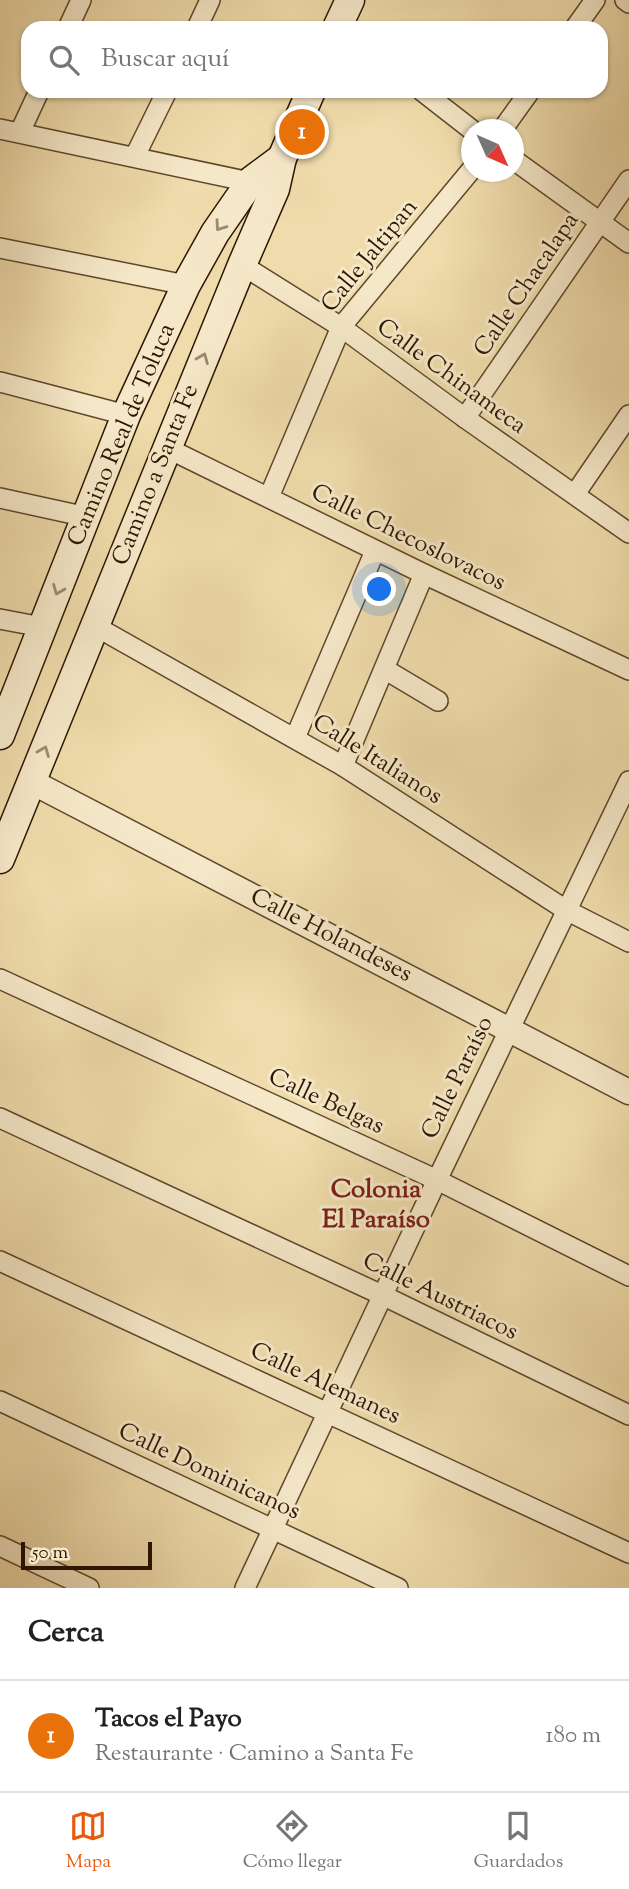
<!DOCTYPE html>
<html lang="es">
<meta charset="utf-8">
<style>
body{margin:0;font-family:"Sorts Mill Goudy",serif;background:#f6f6f6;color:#222}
.compass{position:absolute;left:461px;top:119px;width:63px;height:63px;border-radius:50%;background:#fff;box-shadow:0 2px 5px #0004;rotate:135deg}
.scale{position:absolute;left:21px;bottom:18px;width:131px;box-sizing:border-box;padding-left:7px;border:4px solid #2e1600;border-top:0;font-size:19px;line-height:24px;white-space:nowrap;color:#2e1600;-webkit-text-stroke:5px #f5e8c8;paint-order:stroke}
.you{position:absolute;left:380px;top:590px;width:24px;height:24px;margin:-18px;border:5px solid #fff;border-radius:50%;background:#1a73e8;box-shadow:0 0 0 10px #1a73e833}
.badge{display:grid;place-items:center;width:46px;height:46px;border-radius:50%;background:#ea580c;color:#fff;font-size:23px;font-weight:700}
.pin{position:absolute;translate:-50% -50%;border:4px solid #fff;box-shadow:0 2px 7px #0006}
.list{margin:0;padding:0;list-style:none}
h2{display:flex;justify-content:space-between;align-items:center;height:91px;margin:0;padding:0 28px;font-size:30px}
h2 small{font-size:23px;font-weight:400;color:#767676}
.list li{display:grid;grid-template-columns:46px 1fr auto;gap:21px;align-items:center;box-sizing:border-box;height:112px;padding:0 28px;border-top:2px solid #e0e0e0}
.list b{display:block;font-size:26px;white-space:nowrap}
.list p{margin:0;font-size:23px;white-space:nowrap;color:#767676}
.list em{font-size:23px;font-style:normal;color:#767676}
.icon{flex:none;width:38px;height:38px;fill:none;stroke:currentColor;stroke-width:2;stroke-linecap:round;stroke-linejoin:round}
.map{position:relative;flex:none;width:629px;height:1588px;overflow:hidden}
.search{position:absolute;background:#fff;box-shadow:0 2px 5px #0004;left:21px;right:21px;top:21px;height:77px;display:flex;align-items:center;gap:18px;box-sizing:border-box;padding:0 24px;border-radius:21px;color:#767676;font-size:26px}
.sheet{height:203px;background:#fff}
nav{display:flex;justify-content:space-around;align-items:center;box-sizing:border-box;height:98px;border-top:2px solid #e0e0e0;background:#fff;font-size:19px;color:#767676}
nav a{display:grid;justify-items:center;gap:4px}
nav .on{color:#ea580c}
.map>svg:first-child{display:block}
</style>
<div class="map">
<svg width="629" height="1588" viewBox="0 0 629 1588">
<rect width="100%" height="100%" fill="#efdbab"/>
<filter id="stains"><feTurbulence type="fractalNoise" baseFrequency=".00286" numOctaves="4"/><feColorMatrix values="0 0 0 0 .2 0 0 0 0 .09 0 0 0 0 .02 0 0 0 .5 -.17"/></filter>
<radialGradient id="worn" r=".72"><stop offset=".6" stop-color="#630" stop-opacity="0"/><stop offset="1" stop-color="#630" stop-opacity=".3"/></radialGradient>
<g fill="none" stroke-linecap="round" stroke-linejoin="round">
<g stroke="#5e472b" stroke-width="22">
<g id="minor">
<path d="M625,0L629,3"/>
<path d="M68,28L81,0"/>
<path d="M197,28L210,0"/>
<path d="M575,28L595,0"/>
<path d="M422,91L472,130"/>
<path d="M0,129L259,184"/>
<path d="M502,130L530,91"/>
<path d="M20,132L39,91"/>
<path d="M135,156L167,91"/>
<path d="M514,160L629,243"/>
<path d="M0,248L186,285"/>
<path d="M242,265L341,327L465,418L629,533"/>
<path d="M0,382L126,415"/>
<path d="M465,418L629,180"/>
<path d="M167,448L424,574L629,670"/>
<path d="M575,494L629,415"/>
<path d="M269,497L341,327L472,169"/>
<path d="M0,498L87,517"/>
<path d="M0,619L42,627"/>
<path d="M95,626L343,766L566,910L629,942"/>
<path d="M386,670L438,701"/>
<path d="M295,738L375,551"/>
<path d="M343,766L424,574"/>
<path d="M0,979L437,1180L629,1276"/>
<path d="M0,1118L382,1295L629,1415"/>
<path d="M0,1261L629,1553"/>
<path d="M0,1401L398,1588"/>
<path d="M0,1546L89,1588"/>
<path d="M245,1588L437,1180L629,781"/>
</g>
</g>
<g stroke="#5e472b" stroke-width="27">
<path id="tertiary" d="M32,782L629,1092"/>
</g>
<g stroke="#2e1600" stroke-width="31">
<g id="secondary">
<path d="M337,28L350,0"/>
<path d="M0,735L126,415L186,285L215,233L251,181L282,158"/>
<path d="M0,859L242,265L275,189L282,158L311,91"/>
</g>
</g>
<use href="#minor" stroke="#f5e8c8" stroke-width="19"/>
<use href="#tertiary" stroke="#f5e8c8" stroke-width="24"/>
<use href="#secondary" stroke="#f5e8c8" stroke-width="28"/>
</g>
<defs><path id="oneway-chevron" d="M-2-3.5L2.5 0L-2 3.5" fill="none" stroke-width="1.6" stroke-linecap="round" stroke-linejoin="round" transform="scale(1.75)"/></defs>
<g stroke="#9b8a6e">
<use href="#oneway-chevron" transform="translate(220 226) rotate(125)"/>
<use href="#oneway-chevron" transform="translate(203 358) rotate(-68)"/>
<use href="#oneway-chevron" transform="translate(58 590) rotate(112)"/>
<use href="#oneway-chevron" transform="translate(44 751) rotate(-68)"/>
</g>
<g text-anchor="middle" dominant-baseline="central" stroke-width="6" stroke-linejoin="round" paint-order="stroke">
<g font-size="24" fill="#2e1600" stroke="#f5e8c8">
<text transform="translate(370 256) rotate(-51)">Calle Jaltipan</text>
<text transform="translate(527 285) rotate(-56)">Calle Chacalapa</text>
<text transform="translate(451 377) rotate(36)">Calle Chinameca</text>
<text transform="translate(122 435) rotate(-67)">Camino Real de Toluca</text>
<text transform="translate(156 475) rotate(-68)">Camino a Santa Fe</text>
<text transform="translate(408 538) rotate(26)">Calle Checoslovacos</text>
<text transform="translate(377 760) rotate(32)">Calle Italianos</text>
<text transform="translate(331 936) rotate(27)">Calle Holandeses</text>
<text transform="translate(458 1078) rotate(-64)">Calle Paraíso</text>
<text transform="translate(326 1102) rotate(25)">Calle Belgas</text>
<text transform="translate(440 1297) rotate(26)">Calle Austriacos</text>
<text transform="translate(325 1384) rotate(25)">Calle Alemanes</text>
<text transform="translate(209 1472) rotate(25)">Calle Dominicanos</text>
</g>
<g font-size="26" font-weight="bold" fill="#7a1f14" stroke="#f5e8c8">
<text x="376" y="1190">Colonia<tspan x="376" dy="30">El Paraíso</tspan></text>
</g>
</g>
<rect width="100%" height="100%" filter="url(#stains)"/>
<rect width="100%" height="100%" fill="url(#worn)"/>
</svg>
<svg class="compass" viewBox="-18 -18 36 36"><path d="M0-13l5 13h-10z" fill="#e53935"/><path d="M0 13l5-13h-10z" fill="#767676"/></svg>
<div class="scale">50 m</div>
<div class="you"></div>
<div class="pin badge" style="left:302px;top:132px;background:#e8710a">1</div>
<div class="search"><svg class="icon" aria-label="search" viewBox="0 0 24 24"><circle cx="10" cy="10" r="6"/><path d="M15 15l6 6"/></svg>Buscar aquí</div>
</div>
<section class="sheet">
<h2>Cerca<small></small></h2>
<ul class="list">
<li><span class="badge" style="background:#e8710a">1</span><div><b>Tacos el Payo</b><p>Restaurante · Camino a Santa Fe</p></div><em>180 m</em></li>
</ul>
</section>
<nav>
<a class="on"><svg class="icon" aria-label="map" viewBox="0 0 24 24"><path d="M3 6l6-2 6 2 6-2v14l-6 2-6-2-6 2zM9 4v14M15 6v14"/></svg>Mapa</a>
<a><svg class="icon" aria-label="directions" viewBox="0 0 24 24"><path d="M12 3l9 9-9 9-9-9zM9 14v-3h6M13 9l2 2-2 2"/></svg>Cómo llegar</a>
<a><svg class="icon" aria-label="saved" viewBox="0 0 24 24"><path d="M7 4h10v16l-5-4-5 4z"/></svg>Guardados</a>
</nav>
